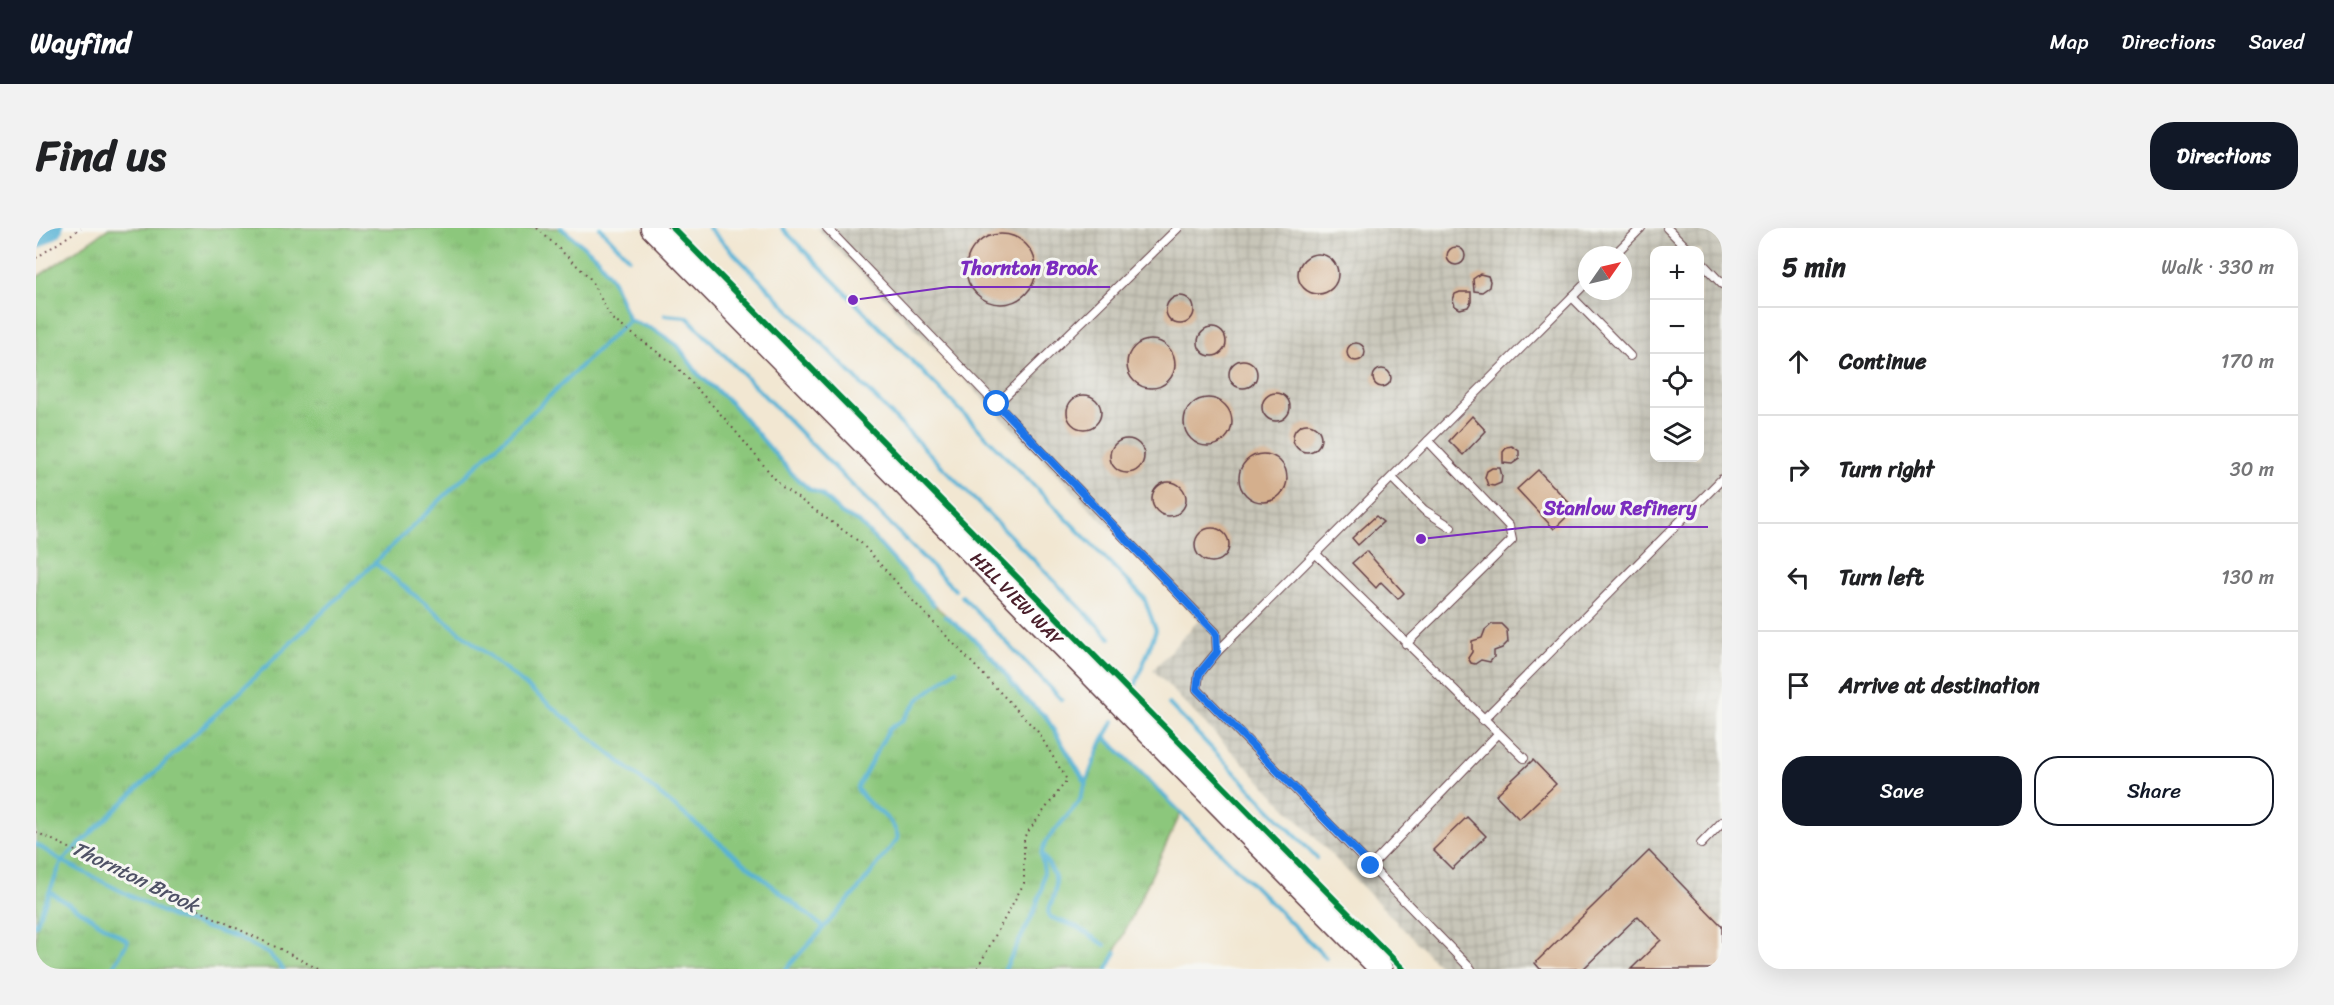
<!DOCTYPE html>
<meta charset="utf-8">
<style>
body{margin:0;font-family:Sriracha,sans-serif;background:#f2f2f2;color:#202124}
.controls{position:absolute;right:18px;top:18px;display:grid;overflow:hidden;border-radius:12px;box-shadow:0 6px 24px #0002}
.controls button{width:54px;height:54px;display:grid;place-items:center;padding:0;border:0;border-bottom:2px solid #e0e0e0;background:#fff;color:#202124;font:30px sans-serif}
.compass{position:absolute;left:1542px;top:18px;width:54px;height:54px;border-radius:50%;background:#fff;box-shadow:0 6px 24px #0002;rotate:56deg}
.stop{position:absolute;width:18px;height:18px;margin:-14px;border:4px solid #1a73e8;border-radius:50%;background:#fff}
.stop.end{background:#1a73e8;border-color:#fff;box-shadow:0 2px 6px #0008}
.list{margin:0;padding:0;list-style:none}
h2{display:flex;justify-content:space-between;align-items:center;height:78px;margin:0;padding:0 24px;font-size:26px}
h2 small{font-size:20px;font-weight:400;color:#757577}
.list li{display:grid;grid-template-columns:39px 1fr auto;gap:18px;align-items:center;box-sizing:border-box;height:108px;padding:0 24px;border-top:2px solid #e0e0e0}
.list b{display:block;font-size:22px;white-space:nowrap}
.list em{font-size:20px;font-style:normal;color:#757577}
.actions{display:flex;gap:12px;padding:18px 24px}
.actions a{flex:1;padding:14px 0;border:2px solid #111827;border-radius:24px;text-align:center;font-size:21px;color:#111827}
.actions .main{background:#111827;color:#fff}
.icon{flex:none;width:33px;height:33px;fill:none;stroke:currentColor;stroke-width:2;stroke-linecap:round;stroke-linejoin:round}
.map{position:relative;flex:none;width:1686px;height:741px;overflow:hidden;border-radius:24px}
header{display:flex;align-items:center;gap:36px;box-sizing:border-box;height:84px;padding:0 30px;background:#111827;color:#fff}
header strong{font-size:28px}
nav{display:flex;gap:33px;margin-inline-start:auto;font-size:21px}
.intro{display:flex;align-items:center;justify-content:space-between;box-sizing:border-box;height:144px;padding:0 36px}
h1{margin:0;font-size:42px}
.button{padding:15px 27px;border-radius:24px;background:#111827;color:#fff;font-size:21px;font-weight:700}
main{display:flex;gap:36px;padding:0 36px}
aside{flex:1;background:#fff;border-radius:24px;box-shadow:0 6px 24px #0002}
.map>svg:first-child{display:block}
</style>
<header>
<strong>Wayfind</strong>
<nav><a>Map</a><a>Directions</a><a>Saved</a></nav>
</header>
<div class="intro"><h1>Find us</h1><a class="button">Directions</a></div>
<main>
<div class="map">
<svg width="1686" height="741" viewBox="0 0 1686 741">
<defs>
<pattern id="industrial-grid" width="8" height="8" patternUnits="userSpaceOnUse" patternTransform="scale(1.5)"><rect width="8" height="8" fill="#c7c5b8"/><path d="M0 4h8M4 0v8" fill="none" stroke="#aca99e"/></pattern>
<pattern id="grass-tufts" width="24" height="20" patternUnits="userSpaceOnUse" patternTransform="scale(1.5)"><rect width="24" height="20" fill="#8cc77c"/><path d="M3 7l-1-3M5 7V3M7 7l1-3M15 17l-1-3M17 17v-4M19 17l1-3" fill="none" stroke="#7aaa6b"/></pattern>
</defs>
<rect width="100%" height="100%" fill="#f6f6f2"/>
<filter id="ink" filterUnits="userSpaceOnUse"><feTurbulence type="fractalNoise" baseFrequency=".0167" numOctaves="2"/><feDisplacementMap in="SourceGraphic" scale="12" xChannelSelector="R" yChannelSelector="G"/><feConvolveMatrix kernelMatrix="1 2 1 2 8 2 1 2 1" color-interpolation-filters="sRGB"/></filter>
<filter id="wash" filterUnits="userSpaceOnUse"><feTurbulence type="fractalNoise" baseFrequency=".008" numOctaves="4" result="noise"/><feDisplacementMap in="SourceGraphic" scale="24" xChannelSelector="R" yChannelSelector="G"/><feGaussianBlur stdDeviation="1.35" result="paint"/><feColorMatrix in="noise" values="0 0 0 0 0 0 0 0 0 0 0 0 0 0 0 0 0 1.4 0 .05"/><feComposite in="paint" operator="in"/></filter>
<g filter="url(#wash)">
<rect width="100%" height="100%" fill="#f2e7d2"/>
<path fill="url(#industrial-grid)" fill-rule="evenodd" d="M781,0H1686V741H1406L1117,442L1163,392ZM1618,22H1664V230H1618ZM1551,27H1587V63H1551Z"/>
<path fill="url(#grass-tufts)" stroke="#6b7354" stroke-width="1.5" d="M73,0H525L561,29L577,53L593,92L617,101L642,118L662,146L696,176L758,248L773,261L785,266L806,286L824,295L838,309L898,377L938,411L961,435L984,466L1010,489L1050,555L1069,509L1145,585L1071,741H0V50Z"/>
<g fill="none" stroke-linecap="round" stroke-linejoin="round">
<g stroke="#57b2d5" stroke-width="4">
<path d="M525,0L561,29L577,53L593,92"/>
<path d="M564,0L593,30"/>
<path d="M673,0L1074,410"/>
<path d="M746,0L1108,370L1120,402L1099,458"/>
<path d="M629,87L651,89L919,362"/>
<path d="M339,335L787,699"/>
<path d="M926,368L1026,472"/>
<path d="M909,388L938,411L961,435L984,466L1010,489L1050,555"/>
<path d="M1133,476L1281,630"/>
<path d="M1069,509L1290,730"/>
<path d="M0,616L26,633L136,689L202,710L233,726L247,741"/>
<path d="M1006,627C1023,650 1024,657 1012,683L1014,689L1041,699L1069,717"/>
<path d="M14,664L92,713L76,741"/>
<path d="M0,697L26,633L593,92L617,101L642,118L662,146L696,176L758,248L773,261L785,266L806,286L824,295L898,377"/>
<path d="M750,741L821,663L862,610C858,587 831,580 821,560L853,501L867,492L883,471L920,442"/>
<path d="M969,741L997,686L1006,661L1008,643L1005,626L1010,613L1043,574L1065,515L1078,493"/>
<path d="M1071,741L1080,724"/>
</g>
<path stroke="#57b2d5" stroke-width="22" d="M0,10L16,0"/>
</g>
<g id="blocks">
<g fill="#d4af8d">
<circle cx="965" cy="41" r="35"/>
<circle cx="1420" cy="28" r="9"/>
<circle cx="1282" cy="46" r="20"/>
<path d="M1444,46L1452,48L1454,53L1453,59L1446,64L1438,63L1437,51Z"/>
<path d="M1435,64V74L1432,79L1424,81L1419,78L1417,72L1419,66L1424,64Z"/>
<circle cx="1144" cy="82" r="14"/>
<circle cx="1176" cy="114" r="14"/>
<circle cx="1115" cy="136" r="24"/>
<circle cx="1320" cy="124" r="9"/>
<circle cx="1207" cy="146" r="14"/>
<circle cx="1346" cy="150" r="9"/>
<circle cx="1240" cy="179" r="14"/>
<circle cx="1048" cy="184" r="17"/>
<circle cx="1172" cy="194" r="24"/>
<path d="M1436,188L1450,203L1427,227L1413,213Z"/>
<circle cx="1271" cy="210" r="14"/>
<circle cx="1091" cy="228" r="17"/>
<path d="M1476,218L1483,223V231L1476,236L1467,235V224L1471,219Z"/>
<circle cx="1227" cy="250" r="24"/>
<path d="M1464,240L1466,248L1465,255L1458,258L1452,257L1449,249L1451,243L1456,240Z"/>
<path d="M1502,242L1539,281L1518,301L1481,261Z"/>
<circle cx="1133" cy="271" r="17"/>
<path d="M1340,288L1347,294L1322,317L1316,310Z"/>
<circle cx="1176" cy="317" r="17"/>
<path d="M1330,323L1368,365L1362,371L1345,354L1340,360L1316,335Z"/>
<path d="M1456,396H1465L1471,402L1472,414L1466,420L1458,423V429L1454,434L1445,432L1439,436L1435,435L1432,430L1436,424V413L1446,410L1449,402Z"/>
<path d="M1497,532L1520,556L1483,591L1460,567Z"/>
<path d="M1431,589L1450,608L1416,641L1397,622Z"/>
<path d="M1613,623L1686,698V741H1595L1625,712L1602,688L1547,741H1504L1499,735Z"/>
</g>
</g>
</g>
<g filter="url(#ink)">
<use href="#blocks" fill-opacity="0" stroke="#633d44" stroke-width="1.5"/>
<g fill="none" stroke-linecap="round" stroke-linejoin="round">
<g stroke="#633d44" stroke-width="10">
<g id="service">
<path d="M791,0L1180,405L1181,424L1163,446L1161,461L1435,741"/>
<path d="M1631,0L1653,22"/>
<path d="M1578,27L1605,0"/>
<path d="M1664,33L1686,56"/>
<path d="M1536,69L1594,128"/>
<path d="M961,176L1142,0"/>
<path d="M1356,250L1388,282L1415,299"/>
<path d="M1280,326L1488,530"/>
<path d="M1370,416L1476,312L1473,298L1392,213"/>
<path d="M1181,424L1551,54"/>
<path d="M1447,492L1686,251"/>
<path d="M1665,616L1686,594"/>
<path d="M1335,638L1461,507"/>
</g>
</g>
<g stroke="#633d44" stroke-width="25">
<g id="primary">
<path id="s1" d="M616,0L1345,741"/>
</g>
</g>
<g stroke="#633d44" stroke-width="2" stroke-dasharray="1.5 4.5" stroke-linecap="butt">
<path d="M501,0L553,49L576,91L638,136L690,192L745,258L825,315L879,375L1002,504L1031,552L988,609V655L941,741"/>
<path d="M0,30L45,0"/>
<path d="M0,604L244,721L282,741"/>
</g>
<use href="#service" stroke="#fff" stroke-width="8"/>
<use href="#primary" stroke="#fff" stroke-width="22"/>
<g stroke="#f6f6f2" stroke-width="10">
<path id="cycleway" d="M637,0L1367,741"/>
</g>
<use href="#cycleway" stroke="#00873e" stroke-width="6"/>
</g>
</g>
<g fill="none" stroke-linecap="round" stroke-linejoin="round" filter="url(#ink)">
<path stroke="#1a73e8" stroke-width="8" d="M961,176L1180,405L1181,424L1163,446L1161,461L1335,638"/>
</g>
<g text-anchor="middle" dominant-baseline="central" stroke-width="6" stroke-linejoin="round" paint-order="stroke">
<g font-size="18" fill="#4a1f2b" stroke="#f6f6f2">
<text stroke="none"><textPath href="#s1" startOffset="520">HILL VIEW WAY</textPath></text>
</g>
<g font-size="20" font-style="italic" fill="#4f5266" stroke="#f6f6f2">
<text transform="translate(99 649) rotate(26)">Thornton Brook</text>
</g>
</g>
<path fill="none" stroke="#7b2cbf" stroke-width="2" d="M817 72L913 59H1074M1385 311L1495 299H1672"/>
<g fill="#7b2cbf" stroke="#f6f6f2" stroke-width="2">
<circle cx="817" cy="72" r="6"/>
<circle cx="1385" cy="311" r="6"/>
</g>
<g font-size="20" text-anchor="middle" font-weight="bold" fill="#7b2cbf" stroke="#f6f6f2" stroke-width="6" stroke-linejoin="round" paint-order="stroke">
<text x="993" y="47">Thornton Brook</text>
<text x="1584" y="287">Stanlow Refinery</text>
</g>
</svg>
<div class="controls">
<button>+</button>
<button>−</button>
<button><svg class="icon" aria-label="locate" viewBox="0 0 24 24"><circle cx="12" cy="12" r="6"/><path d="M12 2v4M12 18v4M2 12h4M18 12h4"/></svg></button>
<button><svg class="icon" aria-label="layers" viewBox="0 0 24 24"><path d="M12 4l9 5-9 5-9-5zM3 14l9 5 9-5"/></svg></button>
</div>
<svg class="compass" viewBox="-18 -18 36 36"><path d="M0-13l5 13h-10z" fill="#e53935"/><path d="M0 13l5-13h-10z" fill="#757577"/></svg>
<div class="stop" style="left:961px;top:176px"></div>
<div class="stop end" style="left:1335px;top:638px"></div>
</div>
<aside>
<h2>5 min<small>Walk · 330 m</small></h2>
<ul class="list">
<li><svg class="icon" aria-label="ahead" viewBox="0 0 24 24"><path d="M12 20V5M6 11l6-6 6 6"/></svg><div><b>Continue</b></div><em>170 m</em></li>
<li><svg class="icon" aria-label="right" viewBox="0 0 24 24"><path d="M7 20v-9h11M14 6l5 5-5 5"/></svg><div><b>Turn right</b></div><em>30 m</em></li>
<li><svg class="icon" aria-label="left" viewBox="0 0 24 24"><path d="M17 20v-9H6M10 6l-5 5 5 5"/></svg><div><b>Turn left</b></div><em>130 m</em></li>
<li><svg class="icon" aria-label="arrive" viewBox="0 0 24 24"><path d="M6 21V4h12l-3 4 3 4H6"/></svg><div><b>Arrive at destination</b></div></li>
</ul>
<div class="actions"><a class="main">Save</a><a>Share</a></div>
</aside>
</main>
